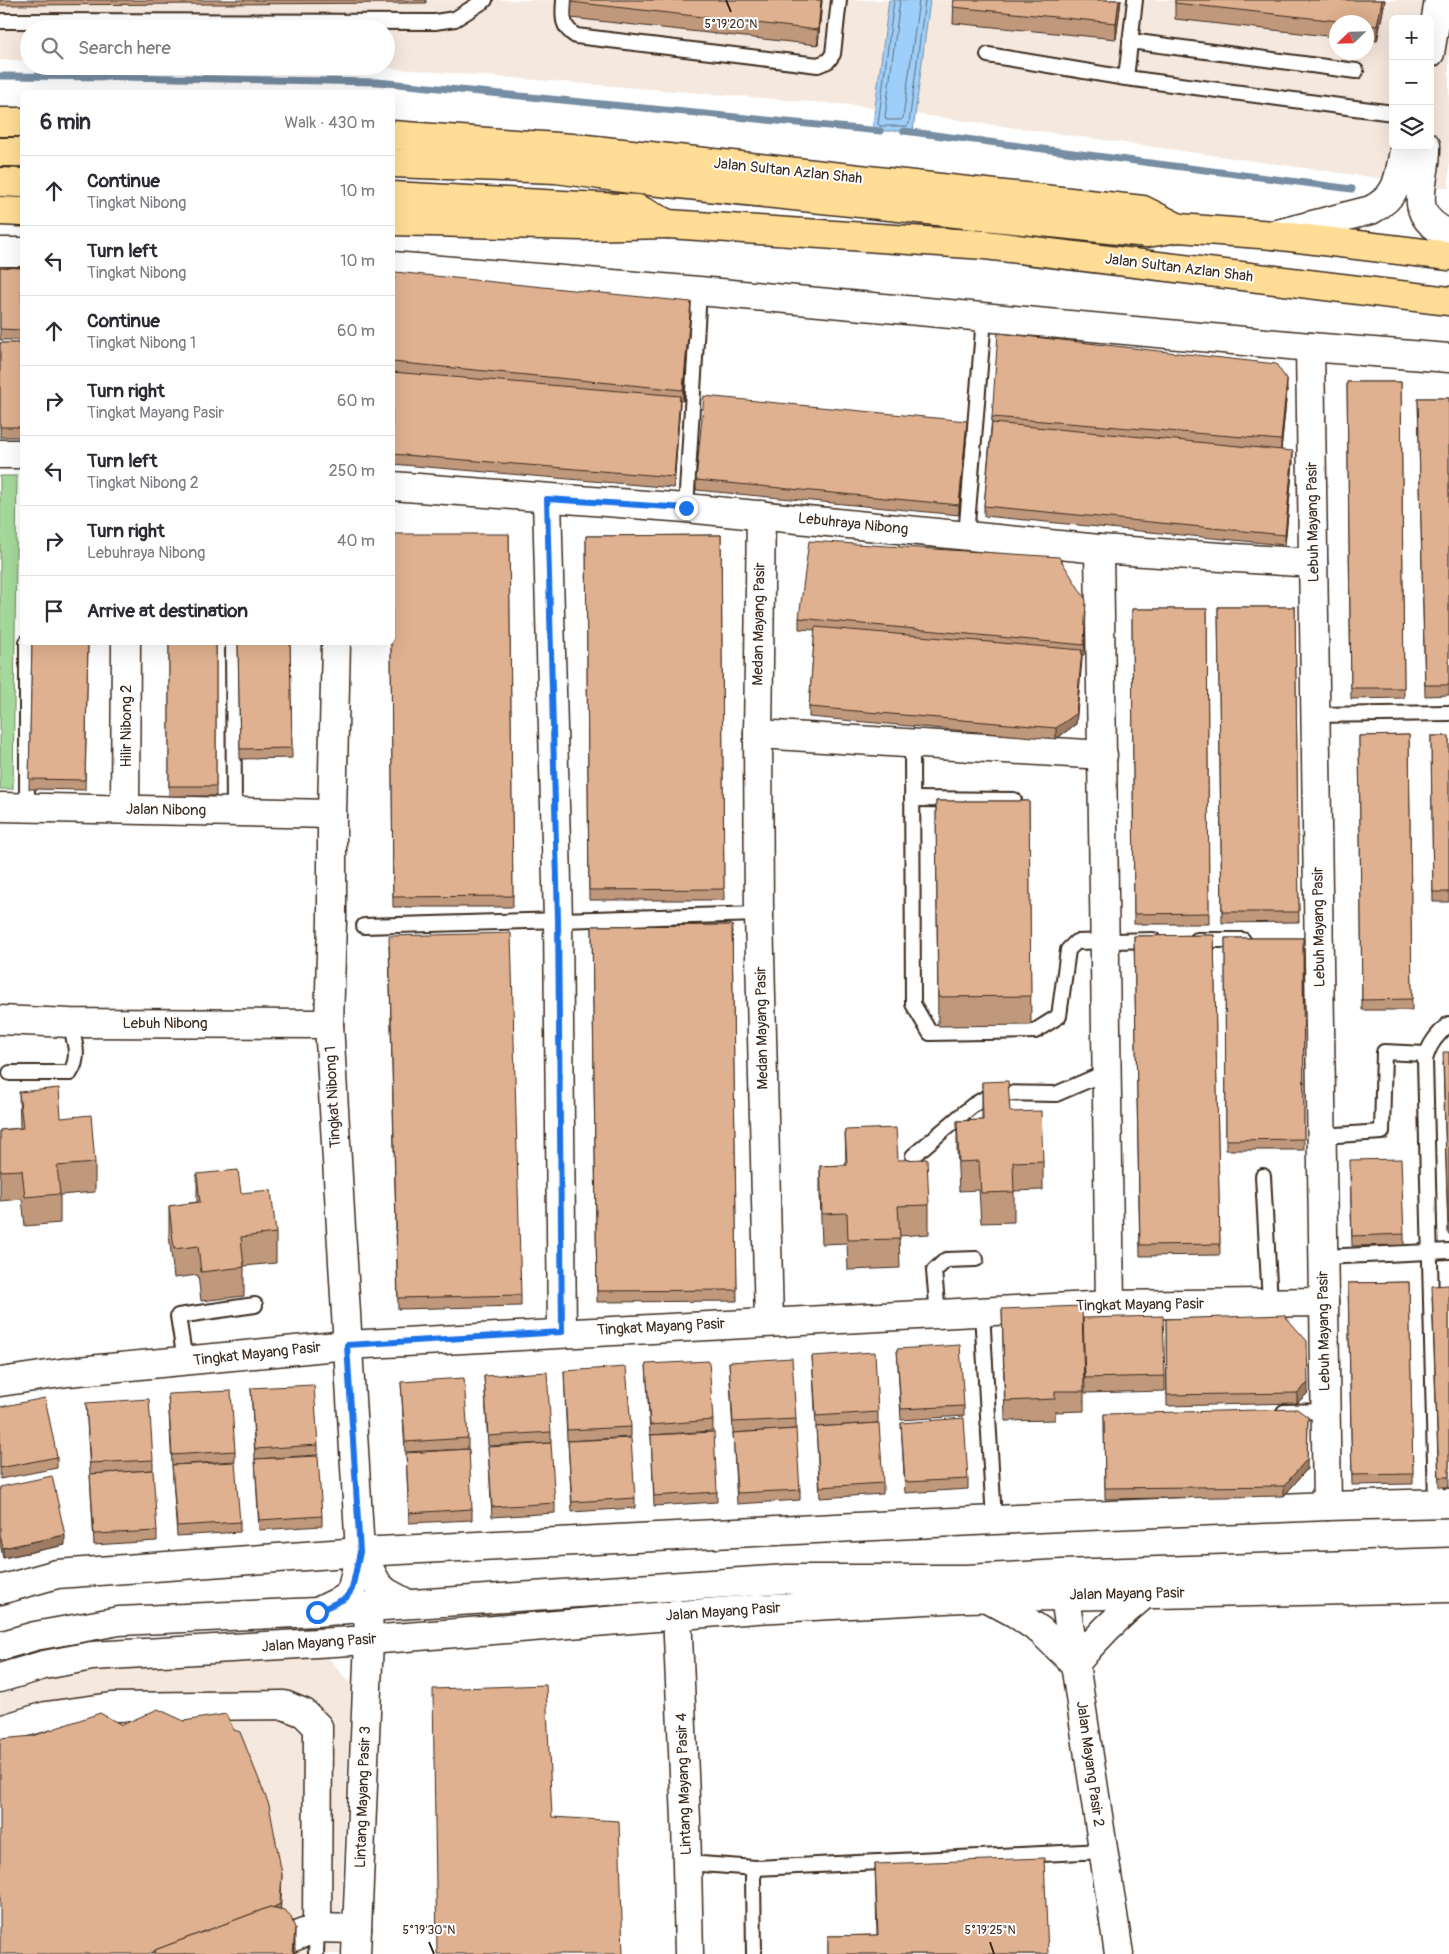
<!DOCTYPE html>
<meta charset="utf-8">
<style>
body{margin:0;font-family:Pangolin,sans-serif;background:#f7f7f7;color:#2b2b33}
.controls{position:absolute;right:15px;top:15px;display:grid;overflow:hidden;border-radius:8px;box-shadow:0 5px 20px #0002}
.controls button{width:45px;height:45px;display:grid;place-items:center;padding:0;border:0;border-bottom:1px solid #e1e1e2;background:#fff;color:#2b2b33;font:25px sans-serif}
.compass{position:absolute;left:1329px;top:15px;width:45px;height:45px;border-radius:50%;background:#fff;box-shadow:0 5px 20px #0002;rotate:247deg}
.stop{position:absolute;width:15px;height:15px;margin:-11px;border:4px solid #1a73e8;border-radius:50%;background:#fff}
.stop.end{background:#1a73e8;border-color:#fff;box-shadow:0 1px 5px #0008}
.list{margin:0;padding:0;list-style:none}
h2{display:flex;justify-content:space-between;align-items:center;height:65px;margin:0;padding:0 20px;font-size:21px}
h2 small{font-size:16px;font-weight:400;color:#7c7c81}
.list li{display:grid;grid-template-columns:32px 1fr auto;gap:15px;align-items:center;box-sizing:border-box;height:70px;padding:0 20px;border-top:1px solid #e1e1e2}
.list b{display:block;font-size:19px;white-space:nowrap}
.list p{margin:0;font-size:16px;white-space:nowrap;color:#7c7c81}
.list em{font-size:16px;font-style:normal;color:#7c7c81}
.icon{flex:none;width:28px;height:28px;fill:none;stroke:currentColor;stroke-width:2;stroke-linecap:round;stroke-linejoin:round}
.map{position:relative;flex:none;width:1449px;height:1954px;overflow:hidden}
.search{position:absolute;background:#fff;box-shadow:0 5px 20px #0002;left:20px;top:20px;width:375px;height:55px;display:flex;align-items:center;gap:12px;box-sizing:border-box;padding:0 18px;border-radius:28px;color:#7c7c81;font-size:19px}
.panel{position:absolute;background:#fff;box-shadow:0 5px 20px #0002;left:20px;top:90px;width:375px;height:555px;border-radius:8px}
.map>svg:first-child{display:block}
</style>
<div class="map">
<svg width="1449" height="1954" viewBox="0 0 1449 1954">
<rect width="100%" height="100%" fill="#fff"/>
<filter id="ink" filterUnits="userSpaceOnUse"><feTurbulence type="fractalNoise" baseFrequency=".02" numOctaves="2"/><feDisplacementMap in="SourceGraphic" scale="10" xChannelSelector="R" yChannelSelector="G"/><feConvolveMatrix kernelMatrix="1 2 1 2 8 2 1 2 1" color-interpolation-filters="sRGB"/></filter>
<g filter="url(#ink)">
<g fill="#f5e8de" fill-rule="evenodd">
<path d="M0,0H1449V188L851,105L373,67L317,66H386V29H29V60H0ZM1393,19H1430V146H1393ZM1336,22H1366V52H1336Z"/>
<path d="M323,1651L351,1685L339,1954H0V1690L58,1670Z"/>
</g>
<path fill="#a5d99b" stroke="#70825c" d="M0,476H17L13,789H0Z"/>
<path fill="#9dcffa" stroke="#768da2" d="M889,0H930L913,131H872Z"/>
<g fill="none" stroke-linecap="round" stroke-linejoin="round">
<g stroke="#626c76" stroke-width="1">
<path d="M894,0L878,124L880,126H907L909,124L925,0"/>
<path d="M900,0L885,117L887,120H901L903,118L919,0"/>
</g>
<g stroke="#768da2" stroke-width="7">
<path d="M0,76L125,77L377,82L880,131"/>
<path d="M904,131L1352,189"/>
</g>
<g stroke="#3b2a1e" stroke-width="18">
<g id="lane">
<path d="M564,0C563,16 561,27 576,36L818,65L828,61L833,54L839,0"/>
<path d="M0,21L435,22L455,19L485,0"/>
<path d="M1130,41L1356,71"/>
<path d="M988,55L1126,78L1393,113"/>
<path d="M1126,78L1135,0"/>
<path d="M686,508L699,291"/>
<path d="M966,536L984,318"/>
<path d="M233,642L234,811"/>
<path d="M1315,715L1449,713"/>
<path d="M912,745L913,1004L930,1033L1035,1031L1059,1016L1068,950L1076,942L1153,940"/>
<path d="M912,799L1014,800"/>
<path d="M27,808V642"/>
<path d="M364,926L759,914"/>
<path d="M1197,940H1243"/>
<path d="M10,1073H70C81,1057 74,1040 70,1023"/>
<path d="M1322,1136L1382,1132L1384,1052L1426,1054"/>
<path d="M913,1156L972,1106L994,1093L1056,1094L1107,1072"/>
<path d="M1263,1176L1270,1302"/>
<path d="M1323,1257L1449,1251"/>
<path d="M982,1312L994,1520"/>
<path d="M938,1314L934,1271L946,1260L976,1259"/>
<path d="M185,1361L178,1316L255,1305"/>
<path d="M1284,1412L1326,1411"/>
<path d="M1436,1503L1425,1060C1429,1044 1437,1035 1449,1024"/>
<path d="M687,1863L756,1868L1103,1851"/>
<path d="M316,1954L317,1928"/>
<path d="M754,1954L753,1877L756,1868"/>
</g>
</g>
<g stroke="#3b2a1e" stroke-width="31">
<g id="street">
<path d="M0,252H22"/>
<path d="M392,266L699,291L1310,347L1449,358"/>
<path d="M1310,347L1327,1506"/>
<path d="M0,454H22"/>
<path d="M392,486L686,508L1099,549L1313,563"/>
<path d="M547,499L558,920L562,1332"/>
<path d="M761,515L758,734L759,914L769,1322"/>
<path d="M1099,549L1110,1305"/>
<path d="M758,734L1103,755"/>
<path d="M0,807L332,814"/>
<path d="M125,809L126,642"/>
<path d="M0,1020L70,1023L329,1024"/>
<path d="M0,1382L68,1372L347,1345L1110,1305L1324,1302"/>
<path d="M360,1552L378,1585L386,1592L408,1604"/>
<path d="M0,1590L57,1574L360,1552L994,1520L1327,1506L1449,1503"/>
<path d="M317,1612L346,1598L352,1589L360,1552L329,1024L332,920V814L336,642"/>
<path d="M677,1614L686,1820L689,1954"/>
<path d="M0,1730L46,1716L112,1707L284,1705L304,1713L318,1727L317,1928"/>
<path d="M248,1954L317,1928L357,1929"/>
<path d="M356,1954L369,1640L368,1607"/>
</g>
</g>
<g stroke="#3b2a1e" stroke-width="31">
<g id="secondary">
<path d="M1430,53L1439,0"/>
<path d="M1426,146C1427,185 1403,214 1449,234"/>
<path d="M1273,235L1371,210C1401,194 1398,177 1405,146"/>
<path d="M1062,1578L1119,1954"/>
<path d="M987,1598L1015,1613L1041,1631L1075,1664"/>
<path d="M0,1646L35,1636L119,1621L317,1612L368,1607L787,1579H966L1062,1574L1449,1562"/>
<path d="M1075,1664C1097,1636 1118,1616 1145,1594"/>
<path d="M0,1678L44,1665L92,1656L369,1640L756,1609L964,1598L1449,1588"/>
</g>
</g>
<g stroke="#3b2a1e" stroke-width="31">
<g id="primary">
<path d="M0,122H22"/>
<path d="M392,135L586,149L1143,210L1179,228"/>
<path d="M0,211L22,212"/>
<path d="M392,221L581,226L668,224"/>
</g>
</g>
<g stroke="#3b2a1e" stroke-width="31">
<g id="highway">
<path d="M0,152H22"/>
<path d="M392,163L556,169L631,179L1147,233L1179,228L1273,235L1449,256"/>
<path d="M0,182L22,183"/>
<path d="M392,196L638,209L668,224L985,245L1449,301"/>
</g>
</g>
<use href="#lane" stroke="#fff" stroke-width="14"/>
<use href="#street" stroke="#fff" stroke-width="28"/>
<use href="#secondary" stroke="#fff" stroke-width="28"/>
<use href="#primary" stroke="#ffdd96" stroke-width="28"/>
<use href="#highway" stroke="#ffdd96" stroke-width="28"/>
</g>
<g fill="#c0987c" stroke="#3b2a1e">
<path d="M0,0H426V3L0,5Z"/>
<path d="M572,0H822L818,45L571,18Z"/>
<path d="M954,0H1121L1116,39L953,23Z"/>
<path d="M1175,0H1385L1377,41L1366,40V22H1336V37L1175,19Z"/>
<path d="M0,267L22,268V340H0Z"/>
<path d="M392,294L691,313L683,401L680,400L674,488L392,464Z"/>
<rect x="0" y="343" width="22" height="94"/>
<path d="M1347,382H1401L1404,698L1351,699Z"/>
<path d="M1287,390L1281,450L1293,462L1285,545L984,516V506L992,417Z"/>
<path d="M1418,398H1449V695L1425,696Z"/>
<path d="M967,432L959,515L696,490V480Z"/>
<path d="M509,534L513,907H393L391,642Z"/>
<path d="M721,535L724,900H589L586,536Z"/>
<path d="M1218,607H1295L1299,922L1222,923Z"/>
<path d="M1132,609H1207L1209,924H1134Z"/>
<path d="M1086,611L1084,655H1082L1076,724L1056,739L809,717V707L815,630L799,629V618Z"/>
<path d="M32,642H88L85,790L29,789Z"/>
<rect x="169" y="642" width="47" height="154"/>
<path d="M238,642H290L292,758L240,759Z"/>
<path d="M1409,735L1412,1010H1362L1359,736Z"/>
<path d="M1431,736H1449V902H1433Z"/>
<path d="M936,801H1029L1031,1025L938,1026Z"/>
<path d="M732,925L737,1301L597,1302L592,926Z"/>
<path d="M1214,935L1220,1255L1140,1256L1134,936Z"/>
<path d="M1225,938H1303L1304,1150H1226Z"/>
<path d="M389,946L521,1295V1306L398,1309Z"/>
<path d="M1449,1052V1234H1448L1443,1063Z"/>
<path d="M982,1082L1010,1112L1043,1161V1190L1014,1191V1222L981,1223L979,1190L959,1191L957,1150V1121L982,1120Z"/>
<path d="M19,1092L61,1118L95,1163V1192L60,1195V1223L25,1226L22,1199L0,1201V1130L20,1128Z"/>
<path d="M845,1130L898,1160L929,1205V1234L899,1236L900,1268L848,1270L847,1243L822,1244L820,1195V1166L846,1165Z"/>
<path d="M1350,1171L1404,1234V1245L1352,1246Z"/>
<path d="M197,1174L241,1193L276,1233V1263L244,1266V1296L201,1301L198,1275L174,1278L169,1235V1206L197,1202Z"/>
<path d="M1409,1282L1413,1484L1352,1485L1348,1283Z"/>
<path d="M1449,1285V1487H1439L1432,1296Z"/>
<path d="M1002,1309L1084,1391V1411L1055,1412V1420L1005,1421Z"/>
<path d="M1083,1318L1165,1376V1391L1085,1393Z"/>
<path d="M1166,1319L1308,1393L1297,1403L1167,1406Z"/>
<path d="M897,1349L964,1406V1416L901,1420Z"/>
<path d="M812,1356L878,1412V1423L816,1427Z"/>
<path d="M729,1362L796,1419V1429L733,1433Z"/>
<path d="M646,1364L713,1420V1431L650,1435Z"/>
<path d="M564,1371L631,1427V1437L567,1441Z"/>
<path d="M484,1376L551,1432V1443L488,1446Z"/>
<path d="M401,1382L468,1438V1449L405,1452Z"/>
<path d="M251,1388L318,1445V1455L255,1459Z"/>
<path d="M168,1394L235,1451V1461L172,1465Z"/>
<path d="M86,1403L153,1460V1470L90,1474Z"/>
<path d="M0,1407L57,1457V1468L0,1479Z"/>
<path d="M1104,1414L1307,1469L1284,1496L1105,1499Z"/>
<path d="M901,1423L968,1479V1489L905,1493Z"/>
<path d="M816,1427L883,1483V1494L820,1498Z"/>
<path d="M733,1433L800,1490V1500L737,1504Z"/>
<path d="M651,1435L717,1492V1502L654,1506Z"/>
<path d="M568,1441L635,1498V1508L572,1512Z"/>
<path d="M488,1447L555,1503V1513L492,1517Z"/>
<path d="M406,1453L472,1509V1520L409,1523Z"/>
<path d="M255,1459L322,1516V1526L259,1530Z"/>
<path d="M172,1465L240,1522V1532L177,1536Z"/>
<path d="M90,1474L157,1531V1541L94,1545Z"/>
<path d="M0,1487L65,1545L3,1558L0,1544Z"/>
<path d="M875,1864L1048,1954H828V1936L877,1935Z"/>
</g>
<g fill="#9c7c65" stroke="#3b2a1e">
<path d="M821,0H822L818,45V30Z"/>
<path d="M1119,0H1121L1116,39V23Z"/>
<path d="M1382,0H1385L1377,41V26Z"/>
<path d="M691,302V313L683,401V390Z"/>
<path d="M1287,380V390L1281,451V440Z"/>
<path d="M680,396V406L674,488V477Z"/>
<path d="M967,421V432L959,515V505Z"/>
<path d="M1293,451V462L1285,545V535Z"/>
<path d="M1082,650V661L1076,724L1056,739V728Z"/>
<path d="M1308,1383V1393L1297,1403V1393Z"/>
<path d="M1308,1417L1307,1469L1284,1496V1486Z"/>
<path d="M65,1535V1545L3,1558V1548Z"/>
<path d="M282,1874L280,1925L202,1954H148Z"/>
<path d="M295,1928V1954H293Z"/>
</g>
<g fill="#dfb190" stroke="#3b2a1e">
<path d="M572,0H821L818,30L571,2Z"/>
<path d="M954,0H1119L1116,23L953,7Z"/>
<path d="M1175,0H1382L1377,26L1366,25V22H1347L1175,3Z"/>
<path d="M0,267L22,268V330L0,329Z"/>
<path d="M395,272L691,302L683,390L392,362V294Z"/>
<path d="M998,333L1276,364L1287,380L1281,440L992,417Z"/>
<rect x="0" y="343" width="22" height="84"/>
<path d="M392,372L680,396L674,477L392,454Z"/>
<path d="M1347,382H1401L1404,688H1351Z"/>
<path d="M704,396L967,421L959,505L696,480Z"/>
<path d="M1418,398H1449V685H1425Z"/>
<path d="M992,423L1293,451L1285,535L984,506Z"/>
<path d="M392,534H509L513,896L393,897L391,642H392Z"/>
<path d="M721,535L724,889L589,890L586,536Z"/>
<path d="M809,541L1059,557L1086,600L1084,645L799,618Z"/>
<path d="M1218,607H1295L1299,912H1222Z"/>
<path d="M1132,609H1207L1209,913L1134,914Z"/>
<path d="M815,627L1082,650L1076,714L1056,728L809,707Z"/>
<path d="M32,642H88L85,780L29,779Z"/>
<rect x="169" y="642" width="47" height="144"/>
<path d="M238,642H290L292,748L240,749Z"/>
<path d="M1409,735L1412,999L1362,1000L1359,736Z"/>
<path d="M1431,736H1449V892H1433Z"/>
<path d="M936,801H1029L1031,996L938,997Z"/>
<path d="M732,925L737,1290L597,1291L592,926Z"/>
<path d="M511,933L521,1295L398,1298L389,936Z"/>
<path d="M1214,935L1220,1244L1140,1245L1134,936Z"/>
<path d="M1225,938H1303L1304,1139L1226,1140Z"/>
<path d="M1443,1052H1449V1223H1448Z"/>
<path d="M1008,1081L1010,1112L1041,1111L1043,1161L1013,1162L1014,1192L981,1193L979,1161L959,1162L957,1121L983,1120L982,1082Z"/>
<path d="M59,1088L61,1118L91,1115L95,1163L57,1166L60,1194L25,1197L22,1170L0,1171V1130L23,1128L19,1092Z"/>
<path d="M896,1128L898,1160L927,1159L929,1205L898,1206L900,1239L848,1240L847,1213L822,1214L820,1166L847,1165L845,1130Z"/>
<path d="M1401,1159L1404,1234L1352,1236L1350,1160Z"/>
<path d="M238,1170L241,1193L271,1190L276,1233L241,1237L244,1267L201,1272L198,1246L174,1249L169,1206L200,1202L197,1174Z"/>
<path d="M1409,1282L1413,1474L1352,1475L1348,1283Z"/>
<path d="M1449,1285V1477H1439L1432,1286Z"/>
<path d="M1082,1306L1084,1391H1055V1399L1005,1401L1002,1309Z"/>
<path d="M1284,1315L1307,1341L1308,1383L1297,1393L1167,1395L1166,1319Z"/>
<path d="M1163,1316L1165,1376L1085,1378L1083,1318Z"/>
<path d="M960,1345L964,1406L901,1409L897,1349Z"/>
<path d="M875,1352L878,1412L816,1416L812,1356Z"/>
<path d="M792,1358L796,1419L733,1422L729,1362Z"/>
<path d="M709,1361L713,1420L650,1425L646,1364Z"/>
<path d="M626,1367L631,1427L567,1430L564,1371Z"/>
<path d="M547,1372L551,1432L488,1436L484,1376Z"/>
<path d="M464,1378L468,1438L405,1442L401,1382Z"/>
<path d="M314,1385L318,1445L255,1449L251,1388Z"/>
<path d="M231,1391L235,1451L172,1455L168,1394Z"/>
<path d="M45,1398L57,1457L0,1468V1407Z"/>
<path d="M149,1399L153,1460L90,1463L86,1403Z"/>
<path d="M1297,1409L1308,1417L1307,1459L1284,1486L1105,1488L1104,1414Z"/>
<path d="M964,1418L968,1479L905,1482L901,1423Z"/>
<path d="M879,1423L883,1483L820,1487L816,1427Z"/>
<path d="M796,1429L800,1490L737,1493L733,1433Z"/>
<path d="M714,1432L717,1492L654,1496L651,1435Z"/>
<path d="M631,1438L635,1498L572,1502L568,1441Z"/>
<path d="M551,1443L555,1503L492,1507L488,1447Z"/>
<path d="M469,1449L472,1509L409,1513L406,1453Z"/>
<path d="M318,1456L322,1516L259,1520L255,1459Z"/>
<path d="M235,1462L240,1522L177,1526L172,1465Z"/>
<path d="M153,1470L157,1531L94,1534L90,1474Z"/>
<path d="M52,1476L65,1535L3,1548L0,1534V1487Z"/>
<path d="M546,1685L552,1817L619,1821L623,1954H437L433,1689Z"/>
<path d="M158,1709L184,1721L226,1714L234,1730L240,1732L269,1805L282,1874L280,1904L272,1908L270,1907L155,1950V1951L148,1954H0V1739L33,1736L100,1713L122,1725Z"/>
<path d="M1044,1858L1048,1954H828V1936L878,1935L875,1864Z"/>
<path d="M270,1907L284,1910L290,1915L295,1928L293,1954H154L155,1950Z"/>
</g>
</g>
<g fill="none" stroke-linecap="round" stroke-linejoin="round" filter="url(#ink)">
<path stroke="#1a73e8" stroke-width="6" d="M317,1612L346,1598L352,1589L360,1552L347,1345L562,1332L558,920L547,499L686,508"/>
</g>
<path fill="none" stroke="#3b2a1e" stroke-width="2" d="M726,0L731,12M429,1942L434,1954M990,1942L994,1954"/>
<g text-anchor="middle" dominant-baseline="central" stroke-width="4" stroke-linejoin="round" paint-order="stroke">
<g font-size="15" fill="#3b2a1e" stroke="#fff">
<text transform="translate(788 171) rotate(6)">Jalan Sultan Azlan Shah</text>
<text transform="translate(1179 268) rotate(7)">Jalan Sultan Azlan Shah</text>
<text transform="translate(1313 522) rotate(-91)">Lebuh Mayang Pasir</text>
<text transform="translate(853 524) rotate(6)">Lebuhraya Nibong</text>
<text transform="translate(759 624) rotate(-89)">Medan Mayang Pasir</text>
<text transform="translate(126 726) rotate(-90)">Hilir Nibong 2</text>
<text transform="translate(166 810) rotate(1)">Jalan Nibong</text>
<text transform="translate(1319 927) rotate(-91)">Lebuh Mayang Pasir</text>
<text x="165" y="1023">Lebuh Nibong</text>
<text transform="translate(762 1028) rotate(-91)">Medan Mayang Pasir</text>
<text transform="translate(333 1097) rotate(-93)">Tingkat Nibong 1</text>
<text transform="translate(1140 1305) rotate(-1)">Tingkat Mayang Pasir</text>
<text transform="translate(661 1327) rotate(-3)">Tingkat Mayang Pasir</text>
<text transform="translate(1324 1331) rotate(-91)">Lebuh Mayang Pasir</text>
<text transform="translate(257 1354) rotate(-6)">Tingkat Mayang Pasir</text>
<text transform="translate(1127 1594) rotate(-1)">Jalan Mayang Pasir</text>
<text transform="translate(723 1612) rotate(-4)">Jalan Mayang Pasir</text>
<text transform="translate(319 1643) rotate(-4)">Jalan Mayang Pasir</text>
<text transform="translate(1090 1764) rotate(82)">Jalan Mayang Pasir 2</text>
<text transform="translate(684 1784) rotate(-92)">Lintang Mayang Pasir 4</text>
<text transform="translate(363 1797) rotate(-88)">Lintang Mayang Pasir 3</text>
</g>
</g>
<g font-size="12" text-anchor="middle" fill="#3b2a1e" stroke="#fff" stroke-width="4" stroke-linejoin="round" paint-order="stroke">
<text x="731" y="28">5°19'20"N</text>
<text x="429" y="1934">5°19'30"N</text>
<text x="990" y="1934">5°19'25"N</text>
</g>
</svg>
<div class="controls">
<button>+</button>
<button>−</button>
<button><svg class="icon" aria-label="layers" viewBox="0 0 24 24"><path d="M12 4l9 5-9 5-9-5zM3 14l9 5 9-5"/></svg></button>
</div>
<svg class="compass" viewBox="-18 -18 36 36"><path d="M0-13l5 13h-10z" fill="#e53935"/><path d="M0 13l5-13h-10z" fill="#7c7c81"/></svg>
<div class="stop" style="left:317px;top:1612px"></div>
<div class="stop end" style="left:686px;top:508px"></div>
<div class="search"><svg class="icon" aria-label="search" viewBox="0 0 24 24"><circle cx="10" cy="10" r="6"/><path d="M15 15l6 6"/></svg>Search here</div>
<section class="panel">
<h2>6 min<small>Walk · 430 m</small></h2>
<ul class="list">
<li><svg class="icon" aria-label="ahead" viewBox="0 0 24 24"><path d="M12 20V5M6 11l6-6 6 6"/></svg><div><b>Continue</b><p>Tingkat Nibong</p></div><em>10 m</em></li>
<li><svg class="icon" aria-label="left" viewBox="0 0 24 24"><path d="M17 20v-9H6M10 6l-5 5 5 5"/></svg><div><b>Turn left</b><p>Tingkat Nibong</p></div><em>10 m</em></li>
<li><svg class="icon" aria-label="ahead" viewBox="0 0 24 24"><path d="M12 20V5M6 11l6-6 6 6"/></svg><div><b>Continue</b><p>Tingkat Nibong 1</p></div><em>60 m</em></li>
<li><svg class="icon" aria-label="right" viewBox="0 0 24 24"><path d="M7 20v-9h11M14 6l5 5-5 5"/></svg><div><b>Turn right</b><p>Tingkat Mayang Pasir</p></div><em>60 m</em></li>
<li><svg class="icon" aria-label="left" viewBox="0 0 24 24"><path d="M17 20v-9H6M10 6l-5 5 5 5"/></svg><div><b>Turn left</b><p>Tingkat Nibong 2</p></div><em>250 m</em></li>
<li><svg class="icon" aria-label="right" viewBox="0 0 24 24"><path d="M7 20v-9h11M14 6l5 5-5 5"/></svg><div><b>Turn right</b><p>Lebuhraya Nibong</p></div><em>40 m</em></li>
<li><svg class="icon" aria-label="arrive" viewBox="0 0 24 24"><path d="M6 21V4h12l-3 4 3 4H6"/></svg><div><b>Arrive at destination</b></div></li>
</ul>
</section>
</div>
